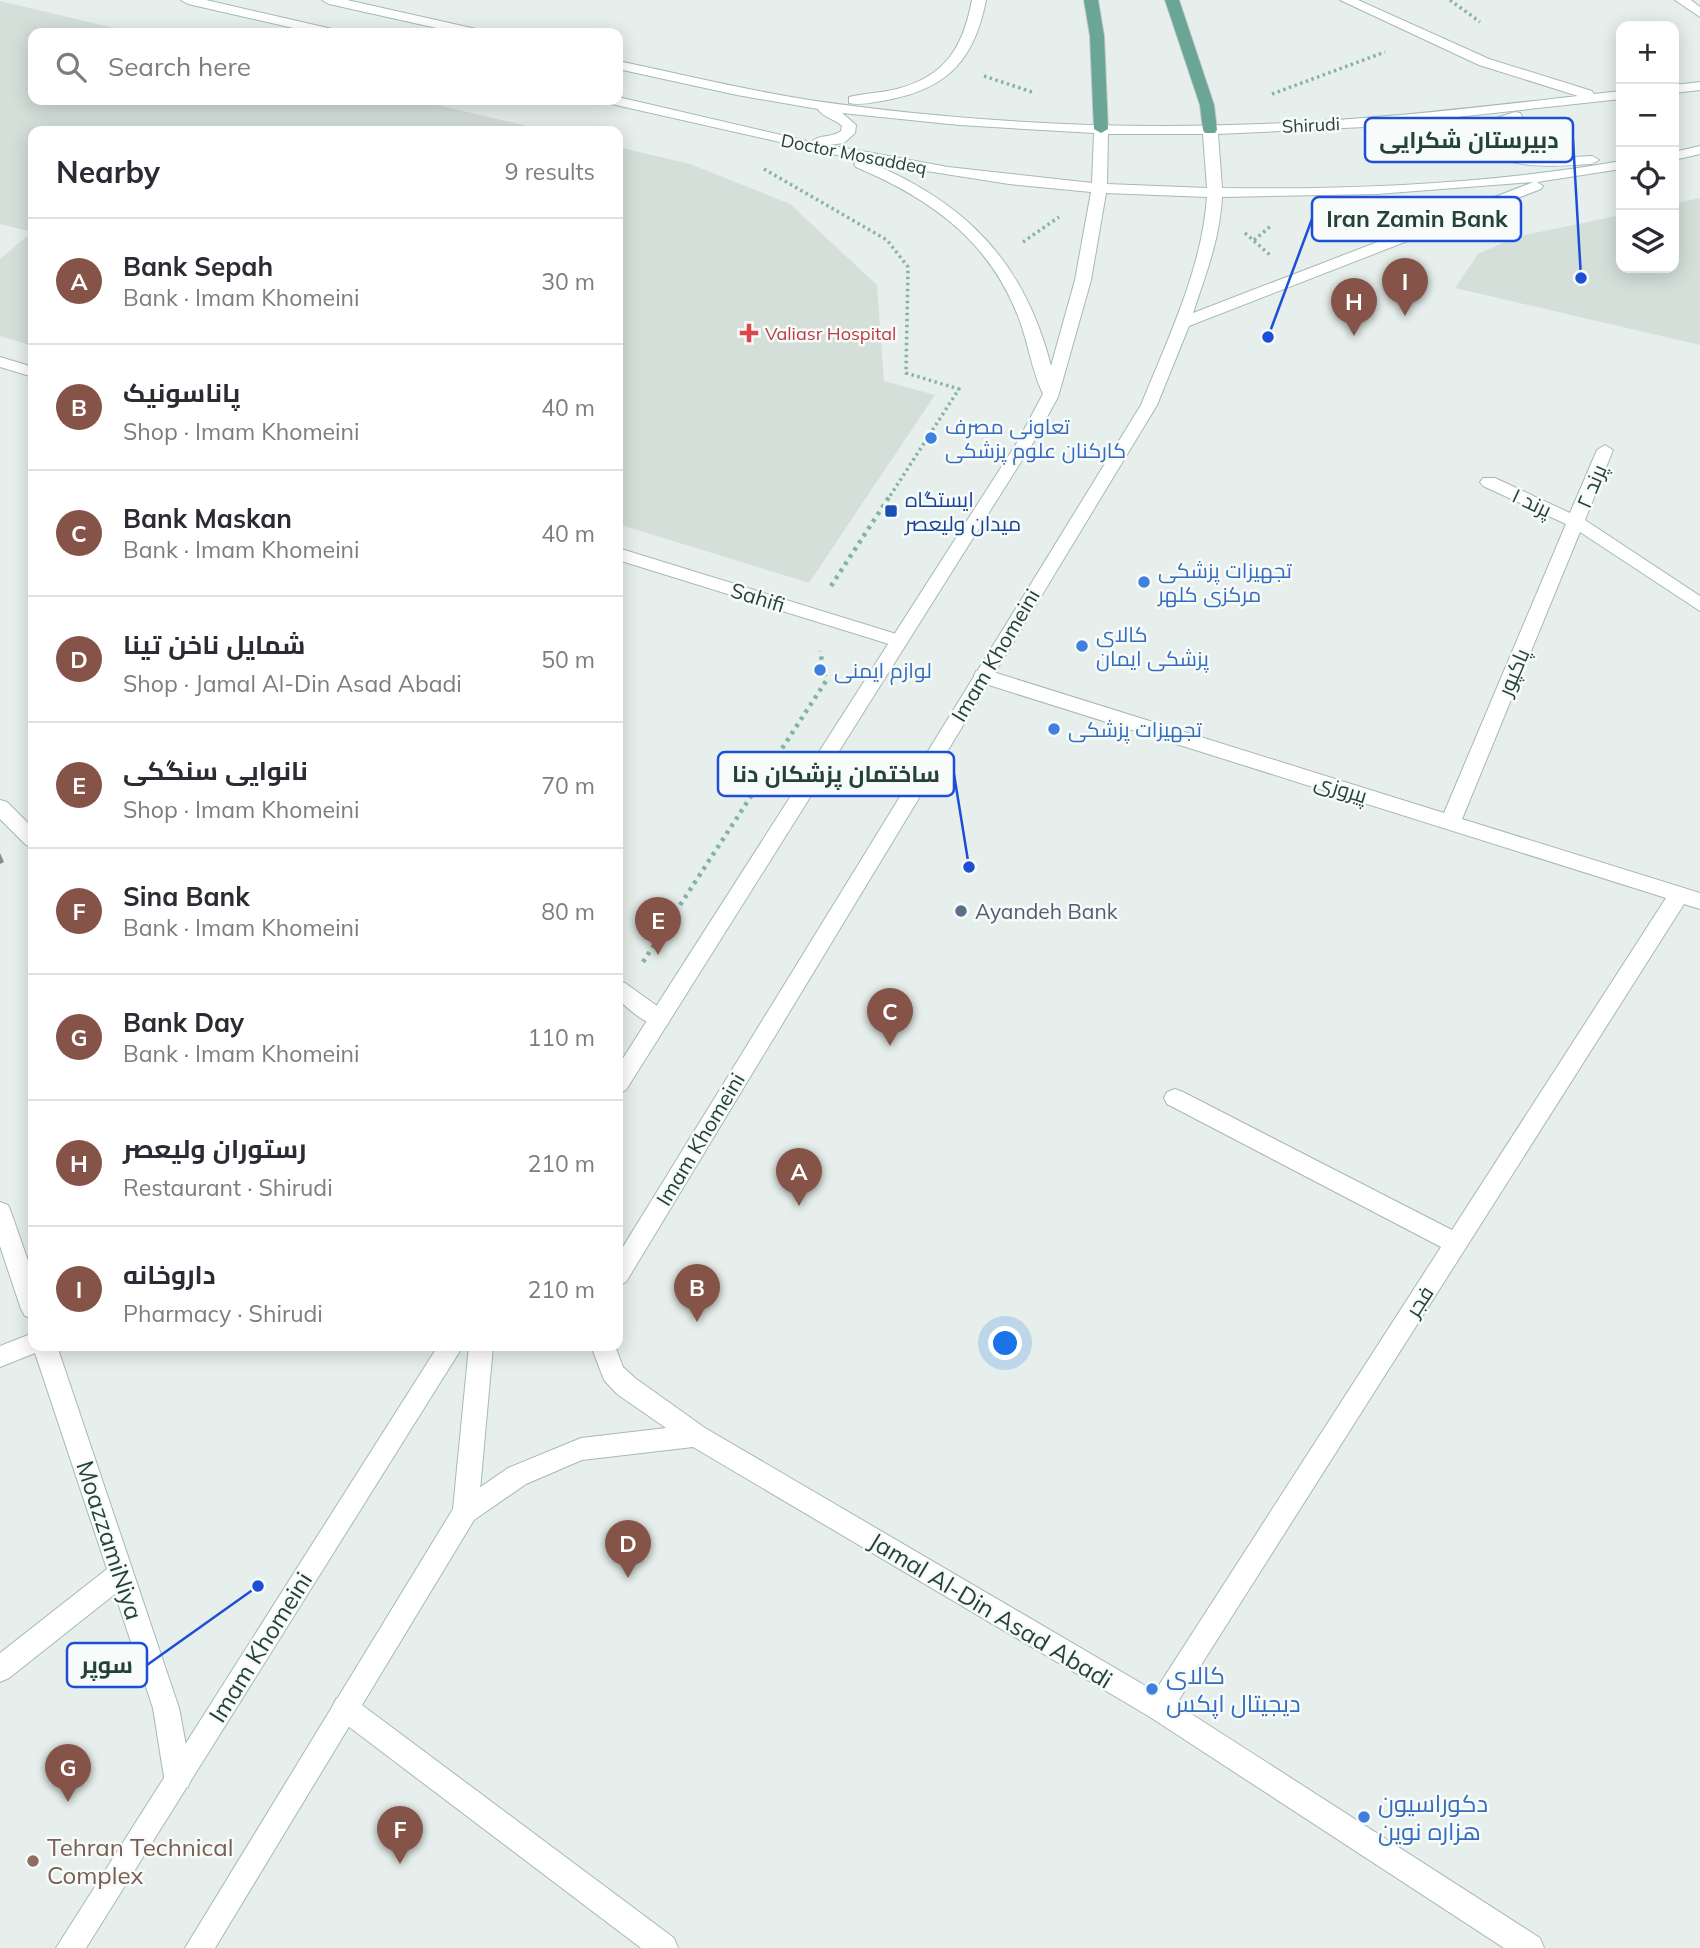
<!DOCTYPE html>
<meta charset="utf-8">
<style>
body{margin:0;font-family:Mulish,Cairo,sans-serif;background:#f7f7f7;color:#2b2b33}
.controls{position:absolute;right:21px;top:21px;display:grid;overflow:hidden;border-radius:14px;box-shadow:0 4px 18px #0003}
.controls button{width:63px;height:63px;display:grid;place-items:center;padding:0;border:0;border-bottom:2px solid #e1e1e2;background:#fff;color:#2b2b33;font:35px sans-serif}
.you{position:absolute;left:1006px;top:1344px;width:24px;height:24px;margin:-18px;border:5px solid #fff;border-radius:50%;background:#1a73e8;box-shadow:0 0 0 10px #1a73e833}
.badge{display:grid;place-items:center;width:46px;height:46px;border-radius:50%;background:#855347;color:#fff;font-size:23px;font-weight:700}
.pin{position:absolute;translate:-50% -58px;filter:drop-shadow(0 2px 4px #0008)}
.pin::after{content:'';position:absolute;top:37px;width:24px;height:21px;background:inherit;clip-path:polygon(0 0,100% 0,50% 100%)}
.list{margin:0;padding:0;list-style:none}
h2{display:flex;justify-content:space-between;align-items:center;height:91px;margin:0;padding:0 28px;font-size:30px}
h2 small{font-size:23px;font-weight:400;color:#7c7c81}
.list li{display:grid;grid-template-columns:46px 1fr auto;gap:21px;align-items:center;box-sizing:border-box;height:126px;padding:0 28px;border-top:2px solid #e1e1e2}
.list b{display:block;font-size:26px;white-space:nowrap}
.list p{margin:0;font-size:23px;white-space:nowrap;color:#7c7c81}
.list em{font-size:23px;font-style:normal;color:#7c7c81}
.icon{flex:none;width:38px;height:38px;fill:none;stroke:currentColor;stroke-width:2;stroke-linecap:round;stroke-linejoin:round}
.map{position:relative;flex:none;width:1700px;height:1948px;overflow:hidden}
.search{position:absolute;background:#fff;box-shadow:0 4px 18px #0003;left:28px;top:28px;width:595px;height:77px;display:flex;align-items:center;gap:18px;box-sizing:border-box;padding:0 24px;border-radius:14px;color:#7c7c81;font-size:26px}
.panel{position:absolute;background:#fff;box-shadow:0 4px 18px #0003;left:28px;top:126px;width:595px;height:1225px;border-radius:14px}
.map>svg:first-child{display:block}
</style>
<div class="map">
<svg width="1700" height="1948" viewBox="0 0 1700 1948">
<rect width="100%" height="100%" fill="#e6efeb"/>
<g fill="#d4dfda">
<path d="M0,1L135,33H33V100H416L549,131H33V346L0,336V259L32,232L0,224Z"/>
<path d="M618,147L690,164L790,204L877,285L884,381L935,395L809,583L618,524Z"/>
<path d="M1700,198V345L1455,288L1478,254L1516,237L1621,215V268H1674V204Z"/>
</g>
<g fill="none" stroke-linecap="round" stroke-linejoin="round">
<g stroke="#a8b8b2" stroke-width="2">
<g id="minor">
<path d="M1675,0H1691L1700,7V17Z"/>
<path d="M0,357L33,367V377L0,367Z"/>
<path d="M1605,445L1613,450L1585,520L1700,596V611L1580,532L1462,819L1700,893V909L1684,904L1168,1717L1159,1721L1150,1717L1146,1708L1150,1699L1441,1247L1167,1104L1164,1098L1167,1092L1175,1089L1183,1092L1452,1230L1666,898L976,681L974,676L976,671H990L1444,813L1566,524L1483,486L1480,482L1483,478H1495L1570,513L1597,450Z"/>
<path d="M618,548L906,637L908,641L906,645H892L618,560Z"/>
<path d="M618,981L625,983L667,1013L670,1019L667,1025C649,1030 631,1010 618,1000Z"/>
<path d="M0,1202L8,1205L11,1212L33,1275V1319L25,1316L21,1309L0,1246Z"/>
<path d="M33,1333V1346H57L179,1708L192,1777L188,1787L178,1791L168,1787L164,1777L153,1708L115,1594L9,1678L0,1682V1653L107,1569L35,1353L0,1367V1346Z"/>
<path d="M345,1695L354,1699L674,1938L678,1948H641L336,1717L332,1708L336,1699Z"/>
</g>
</g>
<g stroke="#a8b8b2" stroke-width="2">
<g id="tertiary">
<path d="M0,800L7,802L33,828V847L26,845L0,819Z"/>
<path d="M591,1346H615L623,1367L635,1378L705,1428L1168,1699L1540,1938L1544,1948H1504L1150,1717L693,1447L582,1460L526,1484L474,1520L465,1524L456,1520L452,1512L456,1504L508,1468L581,1438L666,1428L617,1394L604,1380Z"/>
</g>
</g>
<g stroke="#a4bbb3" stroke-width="2">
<g id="secondary">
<path d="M181,0H206L332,29L339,33H315L188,4Z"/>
<path d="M322,0H347L476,29L483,33H459L329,4Z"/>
<path d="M972,0H986C975,57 950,87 892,99C879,101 862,106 849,103V97C865,93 881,93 897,89C946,76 963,47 972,0Z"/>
<path d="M1340,0H1358L1489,59L1592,91L1594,94L1621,91V99L1365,127L1218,134L1222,188C1355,190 1490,184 1621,161V169L1537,182L1543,186L1541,189L1189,326L1157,405L626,1282L618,1285V1255L1141,405C1168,338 1202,269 1207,197L1106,193L1091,280L1058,397L1034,441L626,1090L618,1093V1066L1018,441L1043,394C1032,372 1028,341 1018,316C988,239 929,198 856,167L854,164L859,160L607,103L605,100H618V97L811,142C819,134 832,138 841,131L842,126C835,119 822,117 818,109L737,95L618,69V61C681,74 745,90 809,100C959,122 1112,130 1262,124C1368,120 1473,108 1578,96L1479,65ZM842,113L959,125L1094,133L1092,183L948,167L829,145L844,143L855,133L856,125ZM1108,134H1203L1207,188L1107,184ZM869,162L1009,184L1091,192L1075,280L1051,366C1024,261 966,203 869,162ZM1533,182L1531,183L1193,313C1206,274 1220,238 1222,197L1377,194Z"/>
<path d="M1700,82V90L1674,93V85Z"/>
<path d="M1515,112L1520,113L1522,116L1520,119L1491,129L1487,136C1507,166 1562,157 1592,156L1599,160L1592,164C1553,166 1497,173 1473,136L1481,123Z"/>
<path d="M1700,146V154L1674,160V152Z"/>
<path d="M438,1346H463L86,1948H56Z"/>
<path d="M469,1346H493L478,1512L474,1520L215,1948H185L453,1509Z"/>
</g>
</g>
<g stroke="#c2cac8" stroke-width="2">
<g id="primary">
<path d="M1084,0H1098L1104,36L1108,129L1101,133L1094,129L1090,36Z"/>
<path d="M1165,0H1179L1214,105L1217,130L1215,133H1205L1203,130L1200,105Z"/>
</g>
</g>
<g stroke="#86b3a5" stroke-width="3.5" stroke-dasharray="2.5 3.5" stroke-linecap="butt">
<path d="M1450,0L1480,22"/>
<path d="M984,76L1032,92"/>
<path d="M1272,94L1385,52"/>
<path d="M764,169L887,240L908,267L906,373L959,389L890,496"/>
<path d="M1245,233L1270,255"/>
<path d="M1254,240L1272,225"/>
<path d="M1023,242L1059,217"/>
</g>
<g stroke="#86b3a5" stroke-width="4.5" stroke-dasharray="3.5 5" stroke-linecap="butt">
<path d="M831,586L891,494"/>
<path d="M643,962L826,681L820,651"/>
</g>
<use href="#minor" fill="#fff" fill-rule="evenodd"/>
<use href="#tertiary" fill="#fff" fill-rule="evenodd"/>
<use href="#secondary" fill="#fff" fill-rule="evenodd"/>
<use href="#primary" fill="#6aa596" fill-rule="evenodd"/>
</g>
<path fill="#838d89" d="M0,853L4,862L0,864Z"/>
<path fill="#e0444e" stroke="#f7fbf9" stroke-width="2.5" d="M745.5 322.5h7v7h7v7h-7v7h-7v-7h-7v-7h7z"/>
<g fill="#3f7fe0" stroke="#f7fbf9" stroke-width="2.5">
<circle cx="931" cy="438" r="7"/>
<circle cx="1144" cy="582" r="7"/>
<circle cx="1082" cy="646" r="7"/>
<circle cx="820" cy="670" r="7"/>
<circle cx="1054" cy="729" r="7"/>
<circle cx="1152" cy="1689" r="7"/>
<circle cx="1364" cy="1817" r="7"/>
</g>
<rect fill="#1a4fb4" stroke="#f7fbf9" stroke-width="2.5" x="884" y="504" width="14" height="14" rx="3.5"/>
<circle fill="#5c6f8a" stroke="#f7fbf9" stroke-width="2.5" cx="961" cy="911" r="7"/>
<circle fill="#8d6e63" stroke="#f7fbf9" stroke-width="2.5" cx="33" cy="1861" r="7"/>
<g text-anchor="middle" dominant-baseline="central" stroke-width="5" stroke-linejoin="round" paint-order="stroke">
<g font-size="18" fill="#24423a" stroke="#f7fbf9">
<text transform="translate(1311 125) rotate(-3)">Shirudi</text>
<text transform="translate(854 154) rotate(11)">Doctor Mosaddeq</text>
</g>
<g font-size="18" fill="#be3a42" stroke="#f7fbf9" text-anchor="start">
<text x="765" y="333">Valiasr Hospital</text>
</g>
<g font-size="21" fill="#366cbe" stroke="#f7fbf9" text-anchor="start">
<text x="945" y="426">تعاونی مصرف<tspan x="945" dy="24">کارکنان علوم پزشکی</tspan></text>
<text x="1158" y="570">تجهیزات پزشکی<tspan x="1158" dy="24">مرکزی کلهر</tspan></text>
<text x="1096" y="634">کالای<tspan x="1096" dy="24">پزشکی ایمان</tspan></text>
<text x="834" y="670">لوازم ایمنی</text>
<text x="1068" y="729">تجهیزات پزشکی</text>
</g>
<g font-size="21" fill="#24423a" stroke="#f7fbf9">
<text transform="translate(1591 486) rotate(-67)">پرند ۲</text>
<text transform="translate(1532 502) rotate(25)">پرند ۱</text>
<text transform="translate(758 597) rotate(17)">Sahifi</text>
<text transform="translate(995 655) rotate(-59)">Imam Khomeini</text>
<text transform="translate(1513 672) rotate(-67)">پاکپور</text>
<text transform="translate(1341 788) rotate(17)">پیروزی</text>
<text transform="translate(700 1139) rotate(-59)">Imam Khomeini</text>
<text transform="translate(1419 1301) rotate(-57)">فجر</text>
</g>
<g font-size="21" fill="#164399" stroke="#f7fbf9" text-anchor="start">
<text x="905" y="499">ایستگاه<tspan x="905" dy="24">میدان ولیعصر</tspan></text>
</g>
<g font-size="21" fill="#4e5e75" stroke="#f7fbf9" text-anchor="start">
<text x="975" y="911">Ayandeh Bank</text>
</g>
<g font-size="24" fill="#24423a" stroke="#f7fbf9">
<text transform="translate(110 1540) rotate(72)">MoazzamiNiya</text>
<text transform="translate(991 1610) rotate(31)">Jamal Al-Din Asad Abadi</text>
<text transform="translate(260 1647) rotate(-58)">Imam Khomeini</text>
</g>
<g font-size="24" fill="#366cbe" stroke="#f7fbf9" text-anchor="start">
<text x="1166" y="1675">کالای<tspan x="1166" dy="28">دیجیتال اپکس</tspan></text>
<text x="1378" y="1803">دکوراسیون<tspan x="1378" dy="28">هزاره نوین</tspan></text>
</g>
<g font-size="24" fill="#785e54" stroke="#f7fbf9" text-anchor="start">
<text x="47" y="1847">Tehran Technical<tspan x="47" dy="28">Complex</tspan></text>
</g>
</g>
<path fill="none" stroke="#1d4ed8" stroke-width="2.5" d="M1581 278L1573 140M1268 337L1312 219M969 867L954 774M258 1586L147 1665"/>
<g fill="#1d4ed8" stroke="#f7fbf9" stroke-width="2.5">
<circle cx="1581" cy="278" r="7"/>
<circle cx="1268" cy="337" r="7"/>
<circle cx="969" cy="867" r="7"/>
<circle cx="258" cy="1586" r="7"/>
</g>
<g fill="#f7fbf9" stroke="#1d4ed8" stroke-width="2.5">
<rect x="1365" y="118" width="208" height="44" rx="7"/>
<rect x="1312" y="197" width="209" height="44" rx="7"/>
<rect x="718" y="752" width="236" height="44" rx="7"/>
<rect x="67" y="1643" width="80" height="44" rx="7"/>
</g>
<g font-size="23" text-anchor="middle" font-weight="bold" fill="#24423a">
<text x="1469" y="148">دبیرستان شکرایی</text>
<text x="1417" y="227">Iran Zamin Bank</text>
<text x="836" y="782">ساختمان پزشکان دنا</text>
<text x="107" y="1673">سوپر</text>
</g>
</svg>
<div class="controls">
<button>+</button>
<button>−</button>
<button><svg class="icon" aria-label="locate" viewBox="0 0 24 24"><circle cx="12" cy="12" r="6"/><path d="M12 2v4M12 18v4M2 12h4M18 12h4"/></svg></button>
<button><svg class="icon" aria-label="layers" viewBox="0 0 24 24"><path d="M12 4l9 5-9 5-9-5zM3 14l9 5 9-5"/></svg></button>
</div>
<div class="you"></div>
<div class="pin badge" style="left:799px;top:1206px">A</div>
<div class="pin badge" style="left:697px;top:1322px">B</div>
<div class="pin badge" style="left:890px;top:1046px">C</div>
<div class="pin badge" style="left:628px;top:1578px">D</div>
<div class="pin badge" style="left:658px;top:955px">E</div>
<div class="pin badge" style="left:400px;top:1864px">F</div>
<div class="pin badge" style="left:68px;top:1802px">G</div>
<div class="pin badge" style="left:1354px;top:336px">H</div>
<div class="pin badge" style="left:1405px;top:316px">I</div>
<div class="search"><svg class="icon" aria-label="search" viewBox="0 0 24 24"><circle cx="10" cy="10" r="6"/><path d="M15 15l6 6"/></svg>Search here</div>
<section class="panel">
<h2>Nearby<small>9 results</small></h2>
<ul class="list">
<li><span class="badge">A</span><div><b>Bank Sepah</b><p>Bank · Imam Khomeini</p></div><em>30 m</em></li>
<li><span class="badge">B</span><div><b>پاناسونیک</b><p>Shop · Imam Khomeini</p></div><em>40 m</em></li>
<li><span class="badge">C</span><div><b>Bank Maskan</b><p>Bank · Imam Khomeini</p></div><em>40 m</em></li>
<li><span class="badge">D</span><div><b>شمایل ناخن تینا</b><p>Shop · Jamal Al-Din Asad Abadi</p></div><em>50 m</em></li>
<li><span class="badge">E</span><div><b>نانوایی سنگکی</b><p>Shop · Imam Khomeini</p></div><em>70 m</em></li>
<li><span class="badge">F</span><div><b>Sina Bank</b><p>Bank · Imam Khomeini</p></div><em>80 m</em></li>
<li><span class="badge">G</span><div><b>Bank Day</b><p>Bank · Imam Khomeini</p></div><em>110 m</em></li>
<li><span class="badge">H</span><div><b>رستوران ولیعصر</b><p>Restaurant · Shirudi</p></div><em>210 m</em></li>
<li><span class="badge">I</span><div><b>داروخانه</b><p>Pharmacy · Shirudi</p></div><em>210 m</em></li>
</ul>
</section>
</div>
